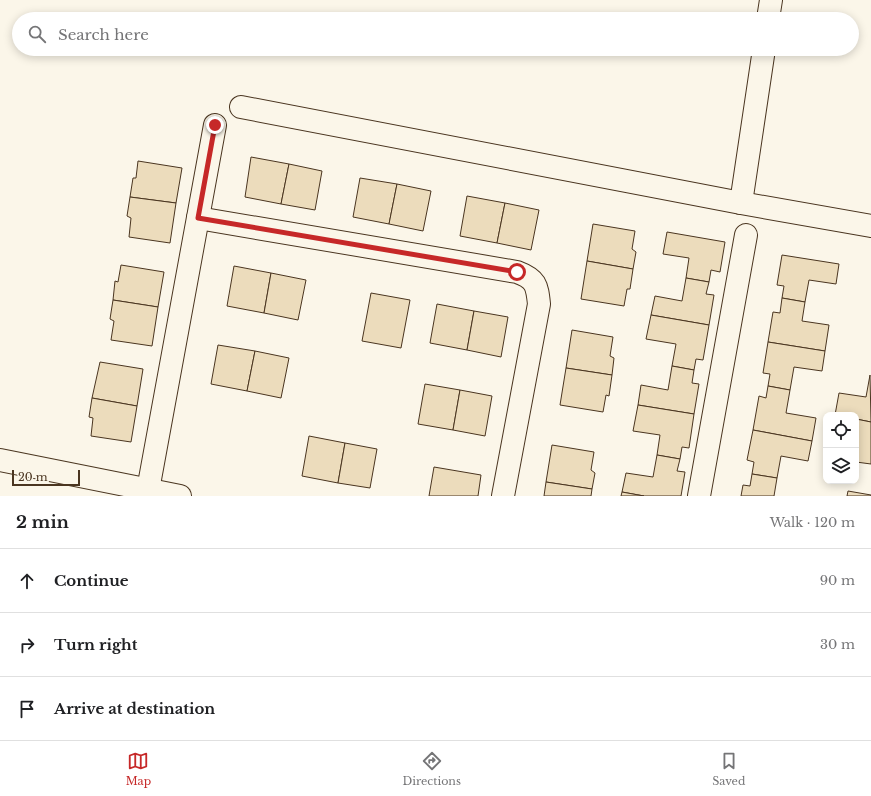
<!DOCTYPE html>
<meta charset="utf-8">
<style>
body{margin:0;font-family:"Libre Baskerville",serif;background:#f6f6f6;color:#202124}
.controls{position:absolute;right:12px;bottom:12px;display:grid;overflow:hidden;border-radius:8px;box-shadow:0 2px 10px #0003}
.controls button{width:36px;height:36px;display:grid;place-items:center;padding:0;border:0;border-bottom:1px solid #e0e0e0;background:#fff;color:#202124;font:20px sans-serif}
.scale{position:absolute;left:12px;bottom:10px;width:68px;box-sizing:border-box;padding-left:4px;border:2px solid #4a3520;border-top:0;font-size:11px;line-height:14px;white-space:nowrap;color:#4a3520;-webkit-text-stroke:3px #fbf6e9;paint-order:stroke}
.stop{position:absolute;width:12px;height:12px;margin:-9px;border:3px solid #c62828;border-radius:50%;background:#fff}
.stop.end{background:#c62828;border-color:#fff;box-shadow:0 1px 4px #0008}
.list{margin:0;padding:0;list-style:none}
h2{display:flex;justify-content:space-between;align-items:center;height:52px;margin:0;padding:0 16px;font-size:17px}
h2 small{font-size:13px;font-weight:400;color:#757577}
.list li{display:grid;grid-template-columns:26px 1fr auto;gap:12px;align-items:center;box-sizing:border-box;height:64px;padding:0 16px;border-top:1px solid #e0e0e0}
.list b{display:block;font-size:15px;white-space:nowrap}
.list em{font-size:13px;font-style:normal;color:#757577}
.icon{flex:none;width:22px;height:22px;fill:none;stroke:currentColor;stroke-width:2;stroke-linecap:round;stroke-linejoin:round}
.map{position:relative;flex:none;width:871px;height:496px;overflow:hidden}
.search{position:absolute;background:#fff;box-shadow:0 2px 10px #0003;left:12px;right:12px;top:12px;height:44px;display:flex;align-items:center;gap:10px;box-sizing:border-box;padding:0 14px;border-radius:22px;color:#757577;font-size:15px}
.sheet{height:244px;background:#fff}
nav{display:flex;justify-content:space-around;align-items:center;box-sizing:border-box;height:56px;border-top:1px solid #e0e0e0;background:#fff;font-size:11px;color:#757577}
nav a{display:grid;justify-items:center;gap:2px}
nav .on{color:#c62828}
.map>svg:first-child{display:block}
</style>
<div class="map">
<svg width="871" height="496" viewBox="0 0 871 496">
<rect width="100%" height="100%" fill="#fbf6e9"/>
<g fill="#ecdcbc" stroke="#4a3520">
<path d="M251,157L289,164L281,204L245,197Z"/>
<path d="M138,161L182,168L176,203L130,197L133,178H136Z"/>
<path d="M289,164L322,171L315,210L281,204Z"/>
<path d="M360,178L397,184L389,224L353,217Z"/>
<path d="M397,184L431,191L423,231L389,224Z"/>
<path d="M467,196L505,203L497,243L460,236Z"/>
<path d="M130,197L176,203L170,243L129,237L131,218L127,216Z"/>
<path d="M505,203L539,210L531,250L497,243Z"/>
<path d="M593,224L635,231L632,249L636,252L633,269L587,261Z"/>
<path d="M667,232L725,242L720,272L711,270L709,282L686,278L689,258L663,254Z"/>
<path d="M782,255L839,264L836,284L809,280L805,302L782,298L784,286L777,285Z"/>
<path d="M587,261L633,269L630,289H627L624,306L581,299Z"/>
<path d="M121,265L164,272L158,307L113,300L115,281L118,282Z"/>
<path d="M234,266L271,273L264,313L227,306Z"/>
<path d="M271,273L306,280L298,320L264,313Z"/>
<path d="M686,278L709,282L706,294L714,295L709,325L651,315L655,296L682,301Z"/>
<path d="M371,293L410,300L401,348L362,341Z"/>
<path d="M782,298L805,302L802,321L829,325L825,351L768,342L773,312L780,313Z"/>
<path d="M113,300L158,307L152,346L111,340L114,321L110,319Z"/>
<path d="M437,304L474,311L467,350L430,343Z"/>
<path d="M474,311L508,317L501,357L467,350Z"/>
<path d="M651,315L709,325L703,360L696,359L694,370L672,366L676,344L646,339Z"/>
<path d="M572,330L613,337L610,356L614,358L612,375L566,368Z"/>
<path d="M768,342L825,351L822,371L794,367L790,390L768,386L770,374L763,373Z"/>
<path d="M218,345L255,351L247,391L211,384Z"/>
<path d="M255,351L289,358L281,398L247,391Z"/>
<path d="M100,362L143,369L137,406L92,398Z"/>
<path d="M672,366L694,370L692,383L699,384L694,414L638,405L641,385L668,390Z"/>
<path d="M566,368L612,375L609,396L606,395L603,412L560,405Z"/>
<path d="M870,375L871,422L856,419V415H835L839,393L866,397Z"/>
<path d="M425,384L460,390L453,430L418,424Z"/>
<path d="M768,386L790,390L786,413L816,418L812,441L753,430L759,396L766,398Z"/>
<path d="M460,390L492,396L485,436L453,430Z"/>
<path d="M92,398L137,406L131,442L91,436L93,418L89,417Z"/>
<path d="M638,405L694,414L689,448L682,447L680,459L657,455L660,435L633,431Z"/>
<path d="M856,419L871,422V464L856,462L858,441H856Z"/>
<path d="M753,430L812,441L808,461L781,456L777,478L752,474L754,462L747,460Z"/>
<path d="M309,436L345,443L338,483L302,476Z"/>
<path d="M345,443L377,449L370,488L338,483Z"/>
<path d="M552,445L594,452L591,470L595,473L592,489L546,482Z"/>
<path d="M657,455L680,459L677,471L685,472L681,496H644L622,492L626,473L653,477Z"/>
<path d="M434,467L481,475L478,496H429Z"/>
<path d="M752,474L777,478L774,496H741L743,485L750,486Z"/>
<path d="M546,482L592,489L591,496H544Z"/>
<path d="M848,491L871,495V496H847Z"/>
<path d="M622,492L644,496H621Z"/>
</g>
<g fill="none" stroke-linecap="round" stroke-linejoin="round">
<g stroke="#4a3520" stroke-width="24">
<g id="minor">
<path d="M768,19L771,0"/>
<path d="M241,107L741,203L871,226"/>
<path d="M741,203L764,49"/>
<path d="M198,218L517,272C536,279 537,285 539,304L503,496"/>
<path d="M0,460L180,496"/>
<path d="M148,490L215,125"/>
<path d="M699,496L746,235"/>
</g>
</g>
<use href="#minor" stroke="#fbf6e9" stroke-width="22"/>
</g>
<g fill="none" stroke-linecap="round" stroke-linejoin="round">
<path stroke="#c62828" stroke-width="5" d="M215,125L198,218L517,272"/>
</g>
</svg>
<div class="controls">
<button><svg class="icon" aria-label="locate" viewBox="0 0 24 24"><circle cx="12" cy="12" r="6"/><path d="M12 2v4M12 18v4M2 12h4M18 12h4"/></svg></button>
<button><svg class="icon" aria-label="layers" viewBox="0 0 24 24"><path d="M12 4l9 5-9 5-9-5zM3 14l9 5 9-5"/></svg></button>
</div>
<div class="scale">20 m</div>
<div class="stop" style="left:517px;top:272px"></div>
<div class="stop end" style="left:215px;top:125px"></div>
<div class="search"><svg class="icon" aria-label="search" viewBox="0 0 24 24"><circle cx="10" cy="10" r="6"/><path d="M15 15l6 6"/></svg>Search here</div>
</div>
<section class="sheet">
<h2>2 min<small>Walk · 120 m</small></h2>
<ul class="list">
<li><svg class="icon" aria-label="ahead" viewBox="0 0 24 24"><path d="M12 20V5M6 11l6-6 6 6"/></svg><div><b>Continue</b></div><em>90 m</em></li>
<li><svg class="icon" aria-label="right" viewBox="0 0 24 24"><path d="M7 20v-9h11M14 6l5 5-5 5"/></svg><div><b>Turn right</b></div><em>30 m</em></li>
<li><svg class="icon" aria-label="arrive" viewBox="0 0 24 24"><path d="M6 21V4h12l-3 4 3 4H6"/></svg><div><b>Arrive at destination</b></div></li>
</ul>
</section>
<nav>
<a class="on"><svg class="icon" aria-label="map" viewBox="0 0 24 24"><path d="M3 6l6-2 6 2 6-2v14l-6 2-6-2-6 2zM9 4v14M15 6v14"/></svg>Map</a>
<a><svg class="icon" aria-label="directions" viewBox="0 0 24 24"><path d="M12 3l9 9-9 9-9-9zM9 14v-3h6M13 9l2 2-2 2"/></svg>Directions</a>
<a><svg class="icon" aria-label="saved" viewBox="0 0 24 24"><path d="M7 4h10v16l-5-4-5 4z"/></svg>Saved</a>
</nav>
